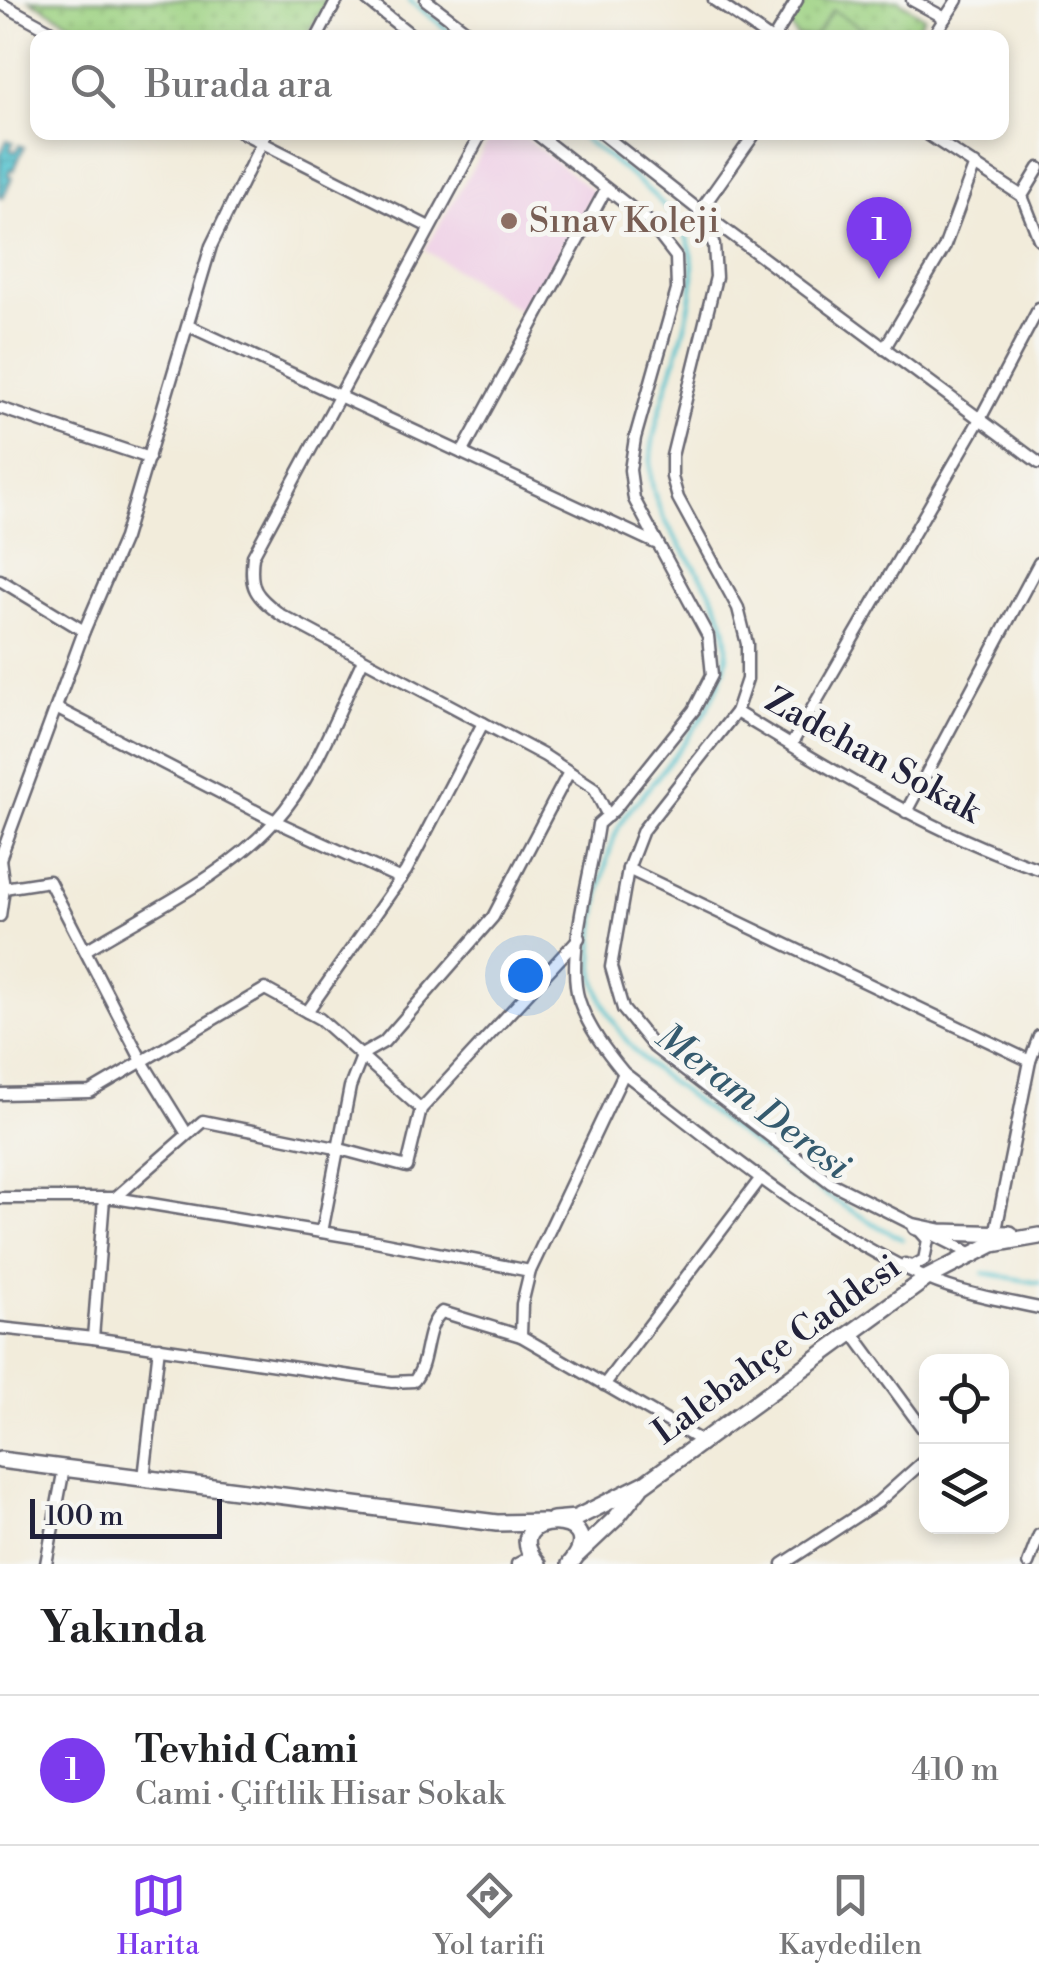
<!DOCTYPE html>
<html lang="tr">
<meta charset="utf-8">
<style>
body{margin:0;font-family:"Libre Bodoni",serif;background:#f6f6f6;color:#202124}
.controls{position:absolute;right:30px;bottom:30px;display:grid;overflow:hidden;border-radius:20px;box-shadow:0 5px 15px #0003}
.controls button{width:90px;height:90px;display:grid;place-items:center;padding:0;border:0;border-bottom:2px solid #e0e0e0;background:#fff;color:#202124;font:50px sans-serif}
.scale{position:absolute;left:30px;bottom:25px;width:192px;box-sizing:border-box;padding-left:10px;border:5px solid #22223b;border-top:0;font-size:28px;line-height:35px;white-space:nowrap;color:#22223b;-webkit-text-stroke:8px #f6f6f2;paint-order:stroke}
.you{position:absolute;left:525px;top:975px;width:35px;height:35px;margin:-25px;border:8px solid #fff;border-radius:50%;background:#1a73e8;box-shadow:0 0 0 15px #1a73e833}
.badge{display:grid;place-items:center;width:65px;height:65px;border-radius:50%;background:#7c3aed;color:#fff;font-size:32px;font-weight:700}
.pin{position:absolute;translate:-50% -82px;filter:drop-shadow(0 2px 5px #0008)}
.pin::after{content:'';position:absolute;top:52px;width:35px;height:30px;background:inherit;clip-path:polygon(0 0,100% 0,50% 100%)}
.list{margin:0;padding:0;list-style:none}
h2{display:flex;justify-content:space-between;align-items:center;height:130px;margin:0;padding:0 40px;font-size:42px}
h2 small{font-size:32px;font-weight:400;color:#757577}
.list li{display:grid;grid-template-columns:65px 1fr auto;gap:30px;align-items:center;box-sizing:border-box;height:150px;padding:0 40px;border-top:2px solid #e0e0e0}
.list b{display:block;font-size:38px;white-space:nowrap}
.list p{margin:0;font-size:32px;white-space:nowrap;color:#757577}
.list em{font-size:32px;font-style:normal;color:#757577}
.icon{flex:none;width:55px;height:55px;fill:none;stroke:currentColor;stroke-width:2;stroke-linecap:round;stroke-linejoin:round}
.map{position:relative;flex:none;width:1039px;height:1564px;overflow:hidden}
.search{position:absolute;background:#fff;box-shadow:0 5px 15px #0003;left:30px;right:30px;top:30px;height:110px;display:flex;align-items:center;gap:25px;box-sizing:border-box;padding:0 35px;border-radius:20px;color:#757577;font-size:38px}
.sheet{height:280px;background:#fff}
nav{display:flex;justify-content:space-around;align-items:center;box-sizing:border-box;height:140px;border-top:2px solid #e0e0e0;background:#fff;font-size:28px;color:#757577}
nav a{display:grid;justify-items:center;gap:5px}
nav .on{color:#7c3aed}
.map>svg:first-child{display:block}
</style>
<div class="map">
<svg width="1039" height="1564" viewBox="0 0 1039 1564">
<defs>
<pattern id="green-dots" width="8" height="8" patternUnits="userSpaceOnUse" patternTransform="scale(2.5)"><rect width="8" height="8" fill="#9dd282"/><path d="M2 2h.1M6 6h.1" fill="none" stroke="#87b471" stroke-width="1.8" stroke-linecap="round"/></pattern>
<pattern id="water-waves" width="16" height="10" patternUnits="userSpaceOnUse" patternTransform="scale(2.5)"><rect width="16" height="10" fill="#55c2cd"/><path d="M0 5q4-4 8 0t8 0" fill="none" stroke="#4aa6b1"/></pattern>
</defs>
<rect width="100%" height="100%" fill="#f6f6f2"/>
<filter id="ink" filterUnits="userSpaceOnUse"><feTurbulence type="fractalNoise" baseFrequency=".01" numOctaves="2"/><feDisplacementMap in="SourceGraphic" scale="20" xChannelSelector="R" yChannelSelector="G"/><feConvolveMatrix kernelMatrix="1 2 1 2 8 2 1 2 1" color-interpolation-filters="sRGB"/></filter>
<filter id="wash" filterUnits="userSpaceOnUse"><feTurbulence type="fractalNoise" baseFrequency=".0048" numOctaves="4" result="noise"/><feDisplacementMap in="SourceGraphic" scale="40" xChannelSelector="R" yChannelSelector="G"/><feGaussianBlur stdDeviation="2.25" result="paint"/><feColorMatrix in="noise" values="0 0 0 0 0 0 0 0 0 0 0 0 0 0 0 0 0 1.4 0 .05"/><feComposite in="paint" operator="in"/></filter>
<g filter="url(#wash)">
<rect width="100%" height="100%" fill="#f2ecdb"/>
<path fill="#efd0e6" d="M493,133H519L594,192L524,313L425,250Z"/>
<g fill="url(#green-dots)" stroke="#607a5e" stroke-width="2.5">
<path d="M30,0H328L305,37H96Z"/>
<path d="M805,0H898L924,17L912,37H797L789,24Z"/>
</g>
<path fill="#9dd282" stroke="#607a5e" stroke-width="2.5" d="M833,10L875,37H815Z"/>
<path fill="url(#water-waves)" stroke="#3c7284" stroke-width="2.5" d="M7,140L13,142L10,150L16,152L19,145L24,147L14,170L10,169L8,175L12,177L3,198L0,197V156Z"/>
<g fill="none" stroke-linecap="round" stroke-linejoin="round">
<g stroke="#55c2cd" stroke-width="4">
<path d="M409,0L458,38"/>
<path d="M575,132C609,160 672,200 688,241C712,303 644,411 651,477C658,546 745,596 724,670C710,717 676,752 647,790C636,803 623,816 616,833C603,865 587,948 596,981C603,1007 619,1033 637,1053C657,1075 683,1091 707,1110C769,1157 832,1203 902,1239"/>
<path d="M984,1273L1039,1283"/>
</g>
</g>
</g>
<g filter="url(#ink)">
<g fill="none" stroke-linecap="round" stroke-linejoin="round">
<g stroke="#6b6973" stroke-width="15">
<g id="street">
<path d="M367,0L415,38"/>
<path d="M426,0L476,38"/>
<path d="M714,0L769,38"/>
<path d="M912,0L945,18"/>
<path d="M0,3L64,38"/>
<path d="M317,38L337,0"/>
<path d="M774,38L797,0"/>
<path d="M932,38L957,0"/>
<path d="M241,132L429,227"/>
<path d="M482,132L253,556C249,589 255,595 281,615L545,756L594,788L608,816"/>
<path d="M534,132L648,221L676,257L677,290L635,438L630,470L634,499L708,636L712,675L694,710L614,810L598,824C592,871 565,957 579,1000C588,1028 606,1051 624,1073C720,1147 816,1229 928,1279C963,1294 1002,1300 1039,1308"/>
<path d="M600,132L700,211L714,245L716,277L672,456V477L678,498L738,608L747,644V679L736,712L643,830L628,869L611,967L623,1009L654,1047L831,1183L970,1253"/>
<path d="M756,132L700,211L1039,463"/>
<path d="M924,132L1022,196"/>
<path d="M1039,168L1022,196L1039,239"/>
<path d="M189,326L655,543"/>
<path d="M884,349L944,248L975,164"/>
<path d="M0,408L149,458"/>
<path d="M462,453L606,189"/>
<path d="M0,580L84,631"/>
<path d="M56,708L275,821L401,879"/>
<path d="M736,712C834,771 931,833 1039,869"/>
<path d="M791,745L980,419L1039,308"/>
<path d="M906,812L1039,563"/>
<path d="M0,859L84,631L124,538L211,246L267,132"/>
<path d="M0,859L4,888L0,916"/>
<path d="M628,869L1030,1061"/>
<path d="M4,888L49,881L143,1063L187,1134"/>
<path d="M86,950C149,911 225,877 275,821C315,777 337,713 363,660"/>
<path d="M307,1012L406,871L483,723"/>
<path d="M624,1073L530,1271L522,1304L521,1336L703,1442"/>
<path d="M0,1094L90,1092L265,989L320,1019L421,1109"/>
<path d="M0,1198H115L370,1240L530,1271"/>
<path d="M115,1198L203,1121L336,1148L407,1167L421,1109L579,938"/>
<path d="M322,1232L350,1087L363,1054L384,1042L493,917L569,772"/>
<path d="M995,1235L1030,1061L1039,1036"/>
<path d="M905,1264L913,1266L924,1260L928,1240L920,1231"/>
<path d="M0,1328L93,1338L392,1382L414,1381C430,1361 423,1328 442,1312L521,1336"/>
<path d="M852,1332L926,1433"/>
<path d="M93,1338L104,1198"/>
<path d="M604,1385L761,1178"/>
<path d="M144,1478L159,1347"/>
<path d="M46,1564L64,1468"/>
<path d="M517,1564L532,1556"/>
<path d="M783,1564L878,1502L926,1459"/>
<path d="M1028,1564L1039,1535"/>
</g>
</g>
<g stroke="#6b6973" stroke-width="20">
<g id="secondary">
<path d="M916,1227L940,1232L1010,1234"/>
<path d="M0,1460L497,1523L545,1522"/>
<path d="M553,1520L576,1518L644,1484L927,1278L993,1244L1039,1236"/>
<path d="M578,1554L616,1518L640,1488"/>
<path d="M538,1564C491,1509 617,1509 570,1564"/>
</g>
</g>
<use href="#street" stroke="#fff" stroke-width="10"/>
<use href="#secondary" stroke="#fff" stroke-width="15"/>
</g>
</g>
<circle fill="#8d6e63" stroke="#f6f6f2" stroke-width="4" cx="509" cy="221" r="10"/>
<g text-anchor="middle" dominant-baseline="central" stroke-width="10" stroke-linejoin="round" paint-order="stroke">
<g font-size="35" fill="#785e54" stroke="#f6f6f2" text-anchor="start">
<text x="529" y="221">Sınav Koleji</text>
</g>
<g font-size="35" fill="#22223b" stroke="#f6f6f2">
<text transform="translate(873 756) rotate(29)">Zadehan Sokak</text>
<text transform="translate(777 1350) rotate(-36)">Lalebahçe Caddesi</text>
</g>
<g font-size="38" font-style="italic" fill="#345a6e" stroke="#f6f6f2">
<text transform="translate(753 1102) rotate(37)">Meram Deresi</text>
</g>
</g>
</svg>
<div class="controls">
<button><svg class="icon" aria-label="locate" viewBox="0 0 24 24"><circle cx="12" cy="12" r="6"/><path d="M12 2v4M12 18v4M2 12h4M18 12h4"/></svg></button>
<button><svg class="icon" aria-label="layers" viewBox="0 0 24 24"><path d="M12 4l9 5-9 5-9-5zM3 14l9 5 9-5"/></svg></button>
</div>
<div class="scale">100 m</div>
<div class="you"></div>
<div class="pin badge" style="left:879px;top:279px">1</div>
<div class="search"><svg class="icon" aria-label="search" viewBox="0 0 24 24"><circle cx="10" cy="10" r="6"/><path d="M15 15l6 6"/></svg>Burada ara</div>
</div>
<section class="sheet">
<h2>Yakında<small></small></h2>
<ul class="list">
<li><span class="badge">1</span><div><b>Tevhid Cami</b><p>Cami · Çiftlik Hisar Sokak</p></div><em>410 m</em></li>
</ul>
</section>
<nav>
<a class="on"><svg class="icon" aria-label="map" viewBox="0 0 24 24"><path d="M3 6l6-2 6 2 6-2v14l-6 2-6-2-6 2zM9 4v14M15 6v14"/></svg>Harita</a>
<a><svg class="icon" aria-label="directions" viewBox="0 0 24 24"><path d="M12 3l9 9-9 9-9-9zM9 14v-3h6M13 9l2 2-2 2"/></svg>Yol tarifi</a>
<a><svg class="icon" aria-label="saved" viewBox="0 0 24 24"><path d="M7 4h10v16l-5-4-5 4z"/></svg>Kaydedilen</a>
</nav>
